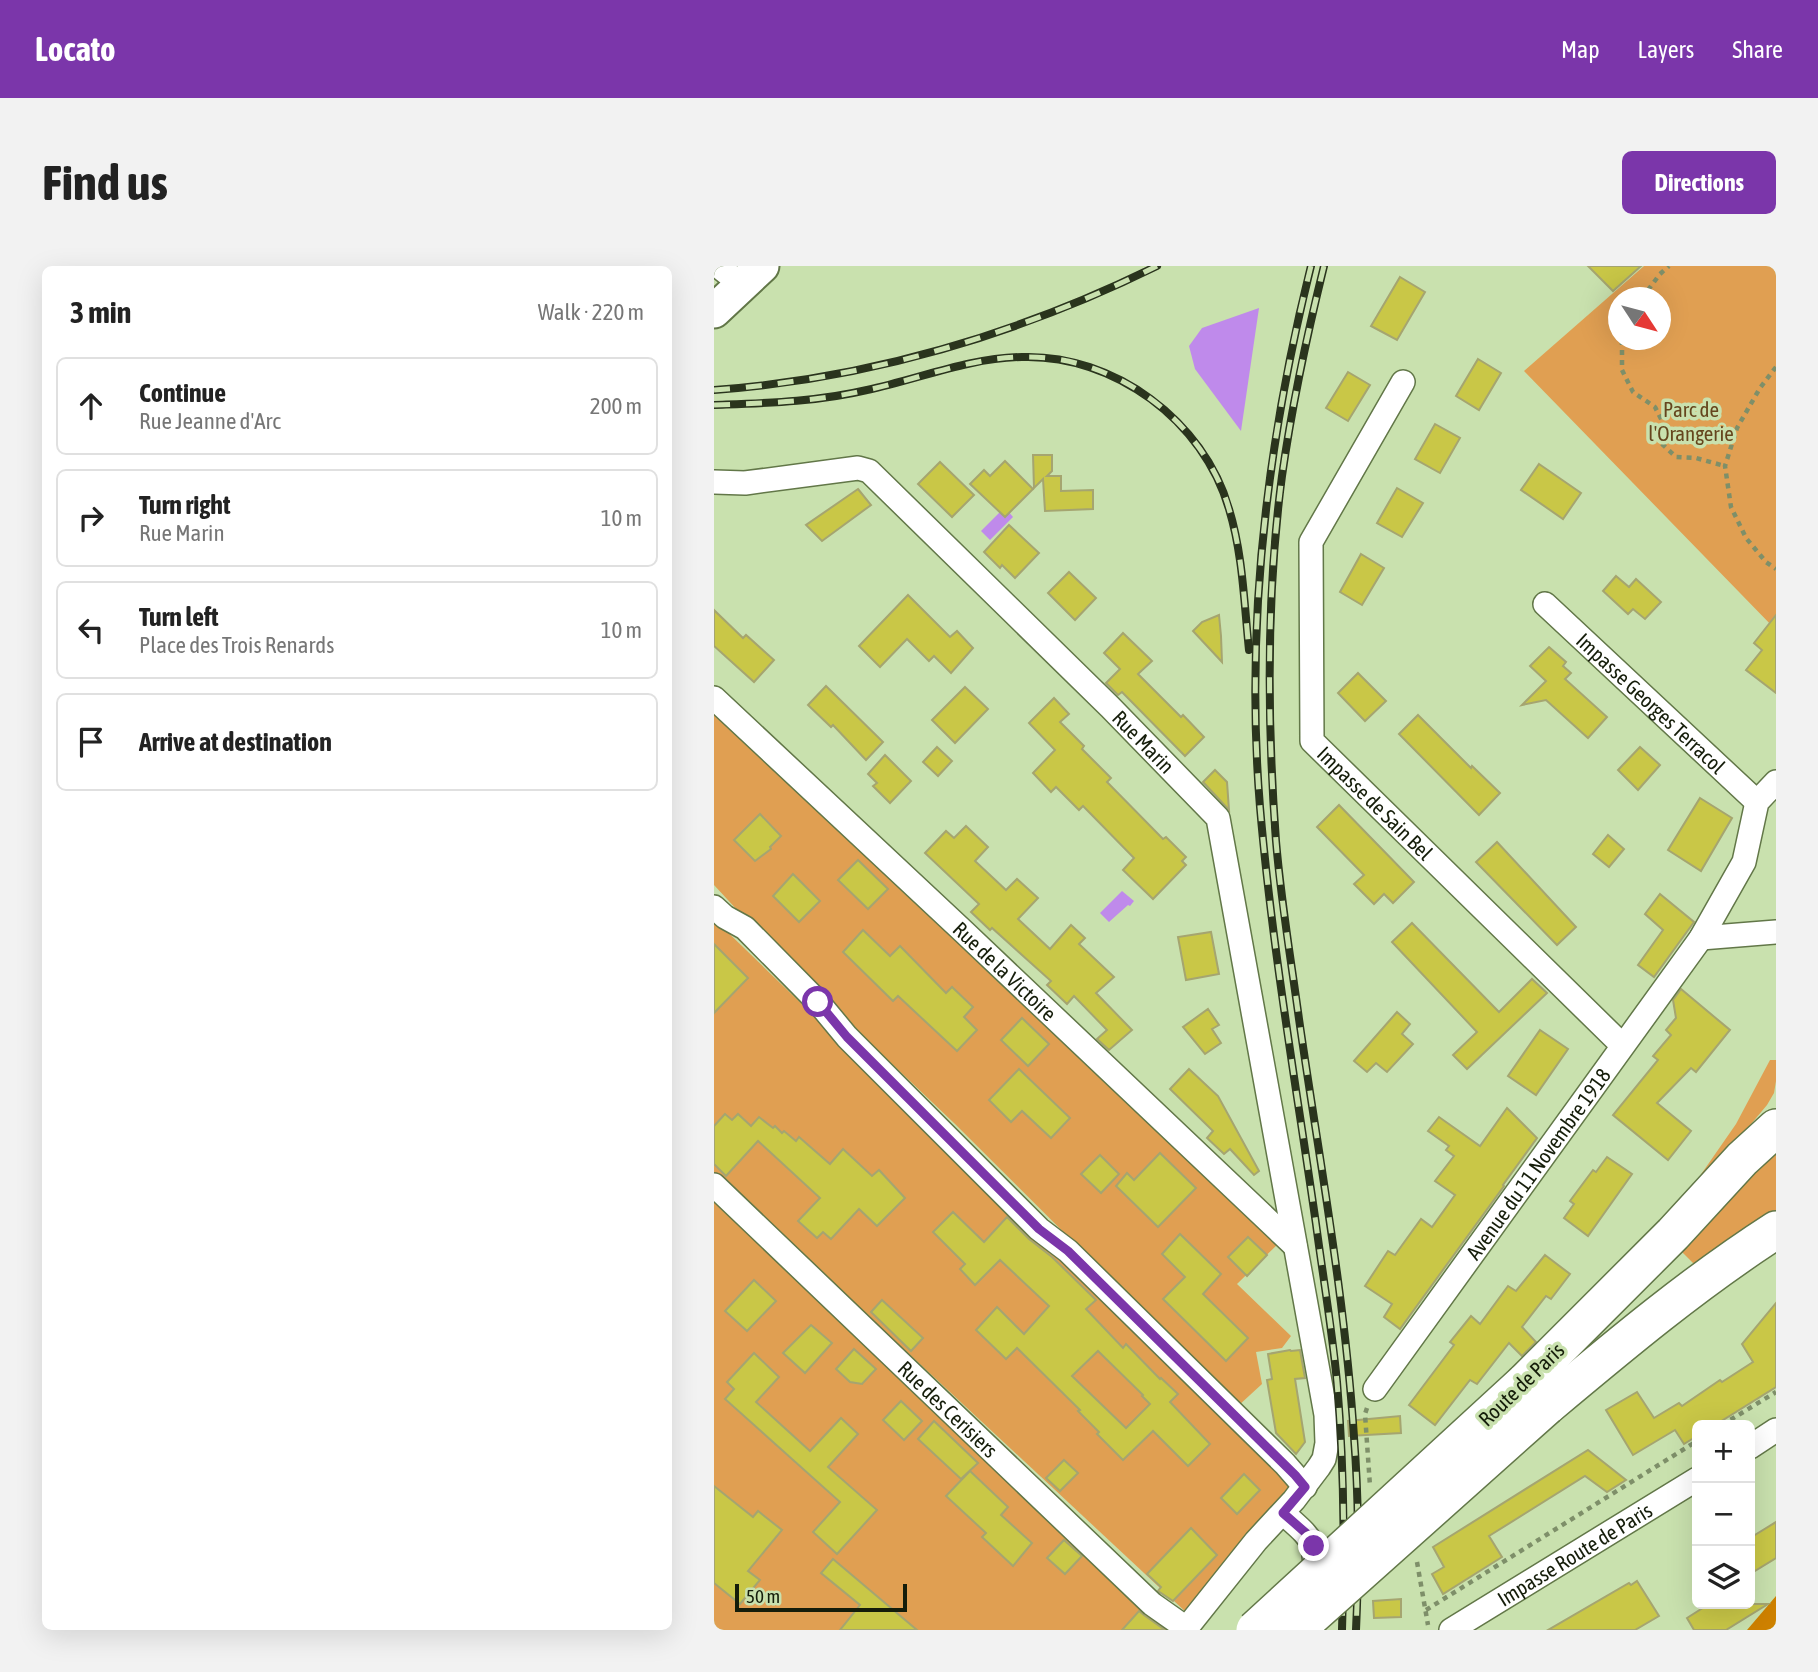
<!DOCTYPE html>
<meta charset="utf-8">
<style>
body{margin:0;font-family:"Asap Condensed",sans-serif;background:#f2f2f2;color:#222}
.controls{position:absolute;right:21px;bottom:21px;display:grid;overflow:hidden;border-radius:10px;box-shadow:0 7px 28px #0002}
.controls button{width:63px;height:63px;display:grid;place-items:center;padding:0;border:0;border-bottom:2px solid #e0e0e0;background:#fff;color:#222;font:35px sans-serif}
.compass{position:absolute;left:894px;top:21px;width:63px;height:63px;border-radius:50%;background:#fff;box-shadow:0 7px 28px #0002;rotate:126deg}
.scale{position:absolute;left:21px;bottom:18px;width:172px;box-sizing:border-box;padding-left:7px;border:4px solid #151d0a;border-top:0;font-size:19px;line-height:24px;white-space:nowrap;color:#151d0a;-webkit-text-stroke:5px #c9e1ae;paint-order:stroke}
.stop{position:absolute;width:21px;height:21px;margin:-16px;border:5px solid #7b36aa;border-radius:50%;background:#fff}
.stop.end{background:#7b36aa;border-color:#fff;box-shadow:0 2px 7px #0008}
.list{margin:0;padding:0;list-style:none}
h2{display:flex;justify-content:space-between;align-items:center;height:91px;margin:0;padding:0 28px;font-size:30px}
h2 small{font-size:23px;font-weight:400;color:#767676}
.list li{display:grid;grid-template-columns:46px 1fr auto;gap:21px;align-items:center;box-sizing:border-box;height:98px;margin:0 14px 14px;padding:0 14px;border:2px solid #e0e0e0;border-radius:10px}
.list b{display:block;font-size:26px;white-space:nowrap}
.list p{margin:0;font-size:23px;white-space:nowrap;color:#767676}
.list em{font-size:23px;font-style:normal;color:#767676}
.icon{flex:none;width:38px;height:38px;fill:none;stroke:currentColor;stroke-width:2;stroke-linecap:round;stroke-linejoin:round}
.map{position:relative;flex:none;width:1062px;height:1364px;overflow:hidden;border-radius:10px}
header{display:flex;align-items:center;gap:42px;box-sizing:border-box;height:98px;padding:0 35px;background:#7b36aa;color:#fff}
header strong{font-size:33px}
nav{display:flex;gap:38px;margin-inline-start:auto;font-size:24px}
.intro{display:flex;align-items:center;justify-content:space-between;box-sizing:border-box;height:168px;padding:0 42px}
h1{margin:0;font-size:49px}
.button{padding:18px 32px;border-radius:10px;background:#7b36aa;color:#fff;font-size:24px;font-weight:700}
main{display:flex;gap:42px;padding:0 42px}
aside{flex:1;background:#fff;border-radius:10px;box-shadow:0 7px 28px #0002}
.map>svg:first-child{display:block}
</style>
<header>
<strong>Locato</strong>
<nav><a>Map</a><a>Layers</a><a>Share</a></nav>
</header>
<div class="intro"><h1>Find us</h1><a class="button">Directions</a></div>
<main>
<aside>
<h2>3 min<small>Walk · 220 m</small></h2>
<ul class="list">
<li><svg class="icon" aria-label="ahead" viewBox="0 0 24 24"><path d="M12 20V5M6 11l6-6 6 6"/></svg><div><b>Continue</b><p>Rue Jeanne d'Arc</p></div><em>200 m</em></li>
<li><svg class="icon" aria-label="right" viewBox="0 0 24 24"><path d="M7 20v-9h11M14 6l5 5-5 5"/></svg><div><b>Turn right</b><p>Rue Marin</p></div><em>10 m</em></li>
<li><svg class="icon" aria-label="left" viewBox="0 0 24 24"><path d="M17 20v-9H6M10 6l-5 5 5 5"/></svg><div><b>Turn left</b><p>Place des Trois Renards</p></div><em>10 m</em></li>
<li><svg class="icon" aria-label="arrive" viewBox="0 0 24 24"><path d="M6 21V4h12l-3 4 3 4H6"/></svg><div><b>Arrive at destination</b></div></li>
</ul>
</aside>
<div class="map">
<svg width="1062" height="1364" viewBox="0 0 1062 1364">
<rect width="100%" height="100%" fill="#c9e1ae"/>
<g fill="#e09f52" fill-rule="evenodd">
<path d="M930,0H1062V364L810,105ZM904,32H946V74H904Z"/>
<path d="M0,444L208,642L281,713L564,978L523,1018L577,1070L568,1082L542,1086L548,1118L524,1140L240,857L73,698L0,619Z"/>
<path d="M0,653L583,1217L474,1348L0,906Z"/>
<path d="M1056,794H1062V815L1060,827L1053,839L1027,870L972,930L1022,858Z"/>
<path d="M1062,879V946L984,1002L967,985Z"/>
<path d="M0,936L455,1364H0Z"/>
</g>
<path fill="#ce8100" d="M1062,1330V1364H1033Z"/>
<g fill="#bf8aeb">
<path d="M545,42L527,165L481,103L475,80L488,62Z"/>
<path d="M294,245L299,251L276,274L267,265L286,246Z"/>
<path d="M408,625L420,635L416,640L414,639L395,656L386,647Z"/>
</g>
<g fill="#c9c747" stroke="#a5a570" stroke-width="2" fill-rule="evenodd">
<path d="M874,0H927L899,25Z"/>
<path d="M686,11L711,26L683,74L657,60Z"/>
<path d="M764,93L787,107L765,144L742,130Z"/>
<path d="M634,106L656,119L634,155L612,142Z"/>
<path d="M721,158L746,172L726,207L701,193Z"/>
<path d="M319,189H338V205L333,210H347V225L379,224V243L331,245L329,213L320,222Z"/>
<path d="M291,195L319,223L291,251L256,218L270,204L276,210Z"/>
<path d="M226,196L260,229L238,251L204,218Z"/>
<path d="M825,198L867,227L849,253L807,224Z"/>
<path d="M683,222L709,237L688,271L663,257Z"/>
<path d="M144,223L157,239L108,275L92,259Z"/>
<path d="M295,259L325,287L301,312L288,299L286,302L270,286Z"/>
<path d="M647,288L670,302L648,339L626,326Z"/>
<path d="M355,306L382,332L361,354L334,327Z"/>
<path d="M902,310L915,321L922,313L947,336L931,353L919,343L914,348L889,325Z"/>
<path d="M194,329L236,371L243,365L259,382L237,407L220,390L215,395L193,373L166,401L145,380Z"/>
<path d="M0,344L29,372L32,369L60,394L40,416L0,380Z"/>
<path d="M505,349L507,370L508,396L479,365L488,356Z"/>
<path d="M1062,349V427L1032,404L1048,384L1040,377Z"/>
<path d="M409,367L438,395L424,408L467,451L469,449L490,471L471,490L408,426L404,429L392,417L406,403L390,387Z"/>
<path d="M835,381L852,396L849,400L857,407L851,413L893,451L874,472L832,434L808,439L832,415L816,400Z"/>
<path d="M644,407L672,435L651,455L624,427Z"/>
<path d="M112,420L169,476L152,494L119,459L117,461L94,439Z"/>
<path d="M251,421L274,443L241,477L218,454Z"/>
<path d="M340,432L355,448L346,456L370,480L368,483L397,512L393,516L449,573L452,571L472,591L468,595L472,599L439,633L409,604L420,592L369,540L365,544L342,521L337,526L319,507L341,484L315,457Z"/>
<path d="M704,449L757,502L758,500L786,527L765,549L685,468Z"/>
<path d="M223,481L238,495L224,510L209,496Z"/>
<path d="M926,481L946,499L924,524L904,504Z"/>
<path d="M171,489L197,515L176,537L159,520L163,517L154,508Z"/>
<path d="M501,504L513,516L515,544L489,516Z"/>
<path d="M986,532L1018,552L987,605L954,584Z"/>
<path d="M625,539L700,616L679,637L670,628L660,638L640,618L650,609L603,561Z"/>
<path d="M46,548L67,570L56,581L57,583L41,595L20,574Z"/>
<path d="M252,560L274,581L261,595L292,624L303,613L324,632L304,653L336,683L357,659L371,672L365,678L400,711L382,727L418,764L395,784L383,773L393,764L360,730L353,738L333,719L337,715L278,662L276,664L257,646L265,638L211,587L232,565L240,572Z"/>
<path d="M894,569L910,583L895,601L879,588Z"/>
<path d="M783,576L862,661L843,679L762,596Z"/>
<path d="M144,594L174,623L154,643L124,614Z"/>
<path d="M79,608L106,635L85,656L59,630Z"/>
<path d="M946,628L980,656L940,711L924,699L949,664L931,648Z"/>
<path d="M698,657L785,746L818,713L833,727L753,803L739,789L763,766L678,676Z"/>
<path d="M149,664L176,690L186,680L232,727L238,721L259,741L250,751L263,764L243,785L184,730L179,735L129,686Z"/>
<path d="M497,666L505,708L472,714L464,671Z"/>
<path d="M0,678L34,712L0,747Z"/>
<path d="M967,723L1016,764L982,806L977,802L943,837L977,865L954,894L899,849L944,794L939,790L957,769L952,764L962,752L959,734Z"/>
<path d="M494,743L505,759L498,763L507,777L491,788L469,761Z"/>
<path d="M683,746L696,758L688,768L699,778L673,806L662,797L653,806L640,795Z"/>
<path d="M308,752L335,778L314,800L287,774Z"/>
<path d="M826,764L854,783L822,829L794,810Z"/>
<path d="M305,803L356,852L337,872L308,845L297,856L275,834Z"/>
<path d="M475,803L504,830L545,905L540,909L516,883L510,888L493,872L499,865L456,823Z"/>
<path d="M793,842L823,872L789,919L790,920L686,1063L670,1051L678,1038L651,1020L674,985L681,989L707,953L718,961L741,929L721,915L740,890L732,884L735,880L714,865L725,851L766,880Z"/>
<path d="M11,848L18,854L24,848L37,860L45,851L59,862L61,860L68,867L70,865L82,875L85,871L116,898L129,883L158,910L165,904L191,932L163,960L145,943L117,973L109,966L103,972L84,955L106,932L44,875L12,910L0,898V860Z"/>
<path d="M446,887L482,922L444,961L402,920L413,907L420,914Z"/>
<path d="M386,889L405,908L387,927L367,908Z"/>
<path d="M893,891L918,908L874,970L850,952L860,938L856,935L879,904L882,906Z"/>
<path d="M239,946L270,976L293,951L315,973L338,991L382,1034L372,1043L409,1082L412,1078L446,1113L447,1112L464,1128L456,1136L496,1178L474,1200L439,1165L409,1194L383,1168L385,1166L364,1145L366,1144L303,1082L292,1093L262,1064L283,1041L310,1068L335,1040L286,994L261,1019L246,1003L251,998L219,966ZM384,1085L429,1129L428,1130L436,1138L412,1162L358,1110Z"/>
<path d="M466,968L507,1008L489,1028L534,1072L512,1095L449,1033L471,1011L448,988Z"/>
<path d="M534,971L553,989L533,1010L514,991Z"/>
<path d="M831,989L856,1008L837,1033L832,1030L808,1061L822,1076L808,1090L795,1077L763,1118L756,1114L721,1159L695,1139L740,1079L736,1076L757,1050L766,1058L794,1020L802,1025Z"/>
<path d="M40,1014L62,1035L33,1065L11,1045Z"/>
<path d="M168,1034L209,1072L197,1085L157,1046Z"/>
<path d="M1062,1037V1121L1001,1159H983V1170L970,1178L961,1164L919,1189L892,1144L923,1126L940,1152L965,1137L968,1140L1006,1114L1008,1116L1039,1096L1028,1078Z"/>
<path d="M97,1059L118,1077L91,1107L69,1087Z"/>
<path d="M140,1083L162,1103L148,1118L136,1116L122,1103Z"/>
<path d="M576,1084L577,1085L586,1084L591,1112L581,1113L591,1176L582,1188L562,1167L553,1114L558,1113L554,1088Z"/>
<path d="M40,1087L65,1111L42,1136L96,1185L127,1152L144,1168L114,1201L163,1244L123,1288L99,1266L126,1236L11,1133L20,1123L13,1116Z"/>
<path d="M187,1135L208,1155L190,1174L169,1154Z"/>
<path d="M686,1150L687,1167L635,1170L634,1155Z"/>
<path d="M220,1155L264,1197L247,1213L204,1173Z"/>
<path d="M874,1184L912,1214L893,1226L871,1210L775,1270L788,1291L729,1328L718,1308L730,1301L719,1281Z"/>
<path d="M350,1194L364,1207L346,1225L332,1212Z"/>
<path d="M256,1205L294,1241L287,1249L318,1277L299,1300L268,1271L272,1267L232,1230Z"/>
<path d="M530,1208L546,1224L523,1248L507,1232Z"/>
<path d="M0,1220L39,1251L44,1245L68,1264L34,1305L46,1314L26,1338L0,1317Z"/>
<path d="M1062,1256V1292L1036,1308V1272Z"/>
<path d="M477,1262L503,1289L459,1335L444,1325L447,1321L433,1308Z"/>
<path d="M350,1274L368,1290L351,1308L333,1292Z"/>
<path d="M119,1293L203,1364H126L146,1339L107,1307Z"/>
<path d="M923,1315L945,1350L921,1364H834L915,1317L917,1319Z"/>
<path d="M687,1333V1351L660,1352L659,1335Z"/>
<path d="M995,1338H1054L1012,1364H980L973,1352Z"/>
<path d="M425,1345L430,1349L451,1364H408Z"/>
</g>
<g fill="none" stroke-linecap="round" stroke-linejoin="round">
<g stroke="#627748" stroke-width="26">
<g id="street">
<path d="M4,0L28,19"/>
<path id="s1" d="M689,116L597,276L598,475L908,779"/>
<path id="s2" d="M0,216L31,217L144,202L155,205L396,441L504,552L612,1149L613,1177L610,1193L605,1201L580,1234L542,1275L471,1364"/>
<path id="s3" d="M831,338L1043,536"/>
<path id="s4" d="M0,432L250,666L581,980"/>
<path d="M0,641L11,651L31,662L104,736L133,771L325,963L354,985L571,1198L591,1221"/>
<path d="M987,672L1062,666"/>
<path id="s5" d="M0,919L438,1338L472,1362"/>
<path id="s6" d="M661,1123L987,672L1030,596L1043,536L1062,516"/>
<path d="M1036,1181L1062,1164"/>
<path d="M569,1247C600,1275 601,1272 601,1315"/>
<path id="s7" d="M737,1364L983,1213"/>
</g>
</g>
<g stroke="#627748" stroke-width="37">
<path id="secondary" d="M0,45L48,0"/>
</g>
<g stroke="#627748" stroke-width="40">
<g id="primary">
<path d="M810,1117L959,968L1028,893L1062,862"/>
<path d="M833,1140C907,1078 981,1016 1062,964"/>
</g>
</g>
<g stroke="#7e8f69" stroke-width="4.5" stroke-dasharray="5 5" stroke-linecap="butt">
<path d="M928,32L946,8L955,0"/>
<path d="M908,74V104L919,126L941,141L948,155L947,177L962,191L982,192L1011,200"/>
<path d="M1062,101L1046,122L1023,162L1011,200L1017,241L1032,272L1052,296L1062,303"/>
<path d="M653,1142L651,1148L656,1220"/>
<path d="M1008,1159L1062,1126"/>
<path d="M703,1296L714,1359"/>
<path d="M712,1344L983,1175"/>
</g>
<use href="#street" stroke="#fff" stroke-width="23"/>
<use href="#secondary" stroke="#fff" stroke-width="33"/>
<use href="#primary" stroke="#fff" stroke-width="37"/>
<g stroke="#2a341d" stroke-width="8">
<g id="rail">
<path d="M597,0C553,176 531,359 546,541C558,681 582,819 602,958C609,1011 618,1063 623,1116C630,1199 631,1281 628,1364"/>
<path d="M610,0C593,69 578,139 568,210C552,331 553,454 562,575C567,635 577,694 585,753C605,892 631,1031 640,1171C645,1235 645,1300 642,1364"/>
<path d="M0,124C154,113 305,68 443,0"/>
<path d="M0,139C52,137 102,136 153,124C205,113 254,92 308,91C400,88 490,155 515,243C529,289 530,337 535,384"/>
</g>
</g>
<use href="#rail" stroke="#c9e1ae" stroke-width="5" stroke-dasharray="16" stroke-linecap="butt"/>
<g stroke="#627748" stroke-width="40" stroke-linecap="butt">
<g id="primary-bridge">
<path d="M541,1364L810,1117"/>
<path d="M582,1364L833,1140"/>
</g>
</g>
<use href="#primary-bridge" stroke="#fff" stroke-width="37"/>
</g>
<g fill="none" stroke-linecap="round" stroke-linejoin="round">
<path stroke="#7b36aa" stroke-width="9" d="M104,736L133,771L325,963L354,985L581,1209L591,1221L569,1247L593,1268L600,1280"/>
</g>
<g text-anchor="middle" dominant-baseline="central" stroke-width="7" stroke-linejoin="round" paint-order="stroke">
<g font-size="21" fill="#65451d" stroke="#c9e1ae">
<text x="977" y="143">Parc de<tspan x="977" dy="24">l'Orangerie</tspan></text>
</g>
<g font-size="21" fill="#151d0a" stroke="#c9e1ae">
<text stroke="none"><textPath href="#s3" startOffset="145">Impasse Georges Terracol</textPath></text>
<text stroke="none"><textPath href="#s2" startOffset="542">Rue Marin</textPath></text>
<text stroke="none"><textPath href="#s1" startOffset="472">Impasse de Sain Bel</textPath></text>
<text stroke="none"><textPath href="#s4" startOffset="399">Rue de la Victoire</textPath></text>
<text stroke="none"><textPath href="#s6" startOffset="278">Avenue du 11 Novembre 1918</textPath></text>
<text transform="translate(807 1118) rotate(-44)">Route de Paris</text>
<text stroke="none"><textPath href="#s5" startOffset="324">Rue des Cerisiers</textPath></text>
<text stroke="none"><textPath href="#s7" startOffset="145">Impasse Route de Paris</textPath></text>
</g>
</g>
</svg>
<div class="controls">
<button>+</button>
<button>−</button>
<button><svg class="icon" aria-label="layers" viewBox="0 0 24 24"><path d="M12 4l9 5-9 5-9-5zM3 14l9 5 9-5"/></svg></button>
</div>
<svg class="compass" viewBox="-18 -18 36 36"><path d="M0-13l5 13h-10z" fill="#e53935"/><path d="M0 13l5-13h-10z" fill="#767676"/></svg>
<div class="scale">50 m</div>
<div class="stop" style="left:104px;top:736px"></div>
<div class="stop end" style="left:600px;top:1280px"></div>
</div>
</main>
